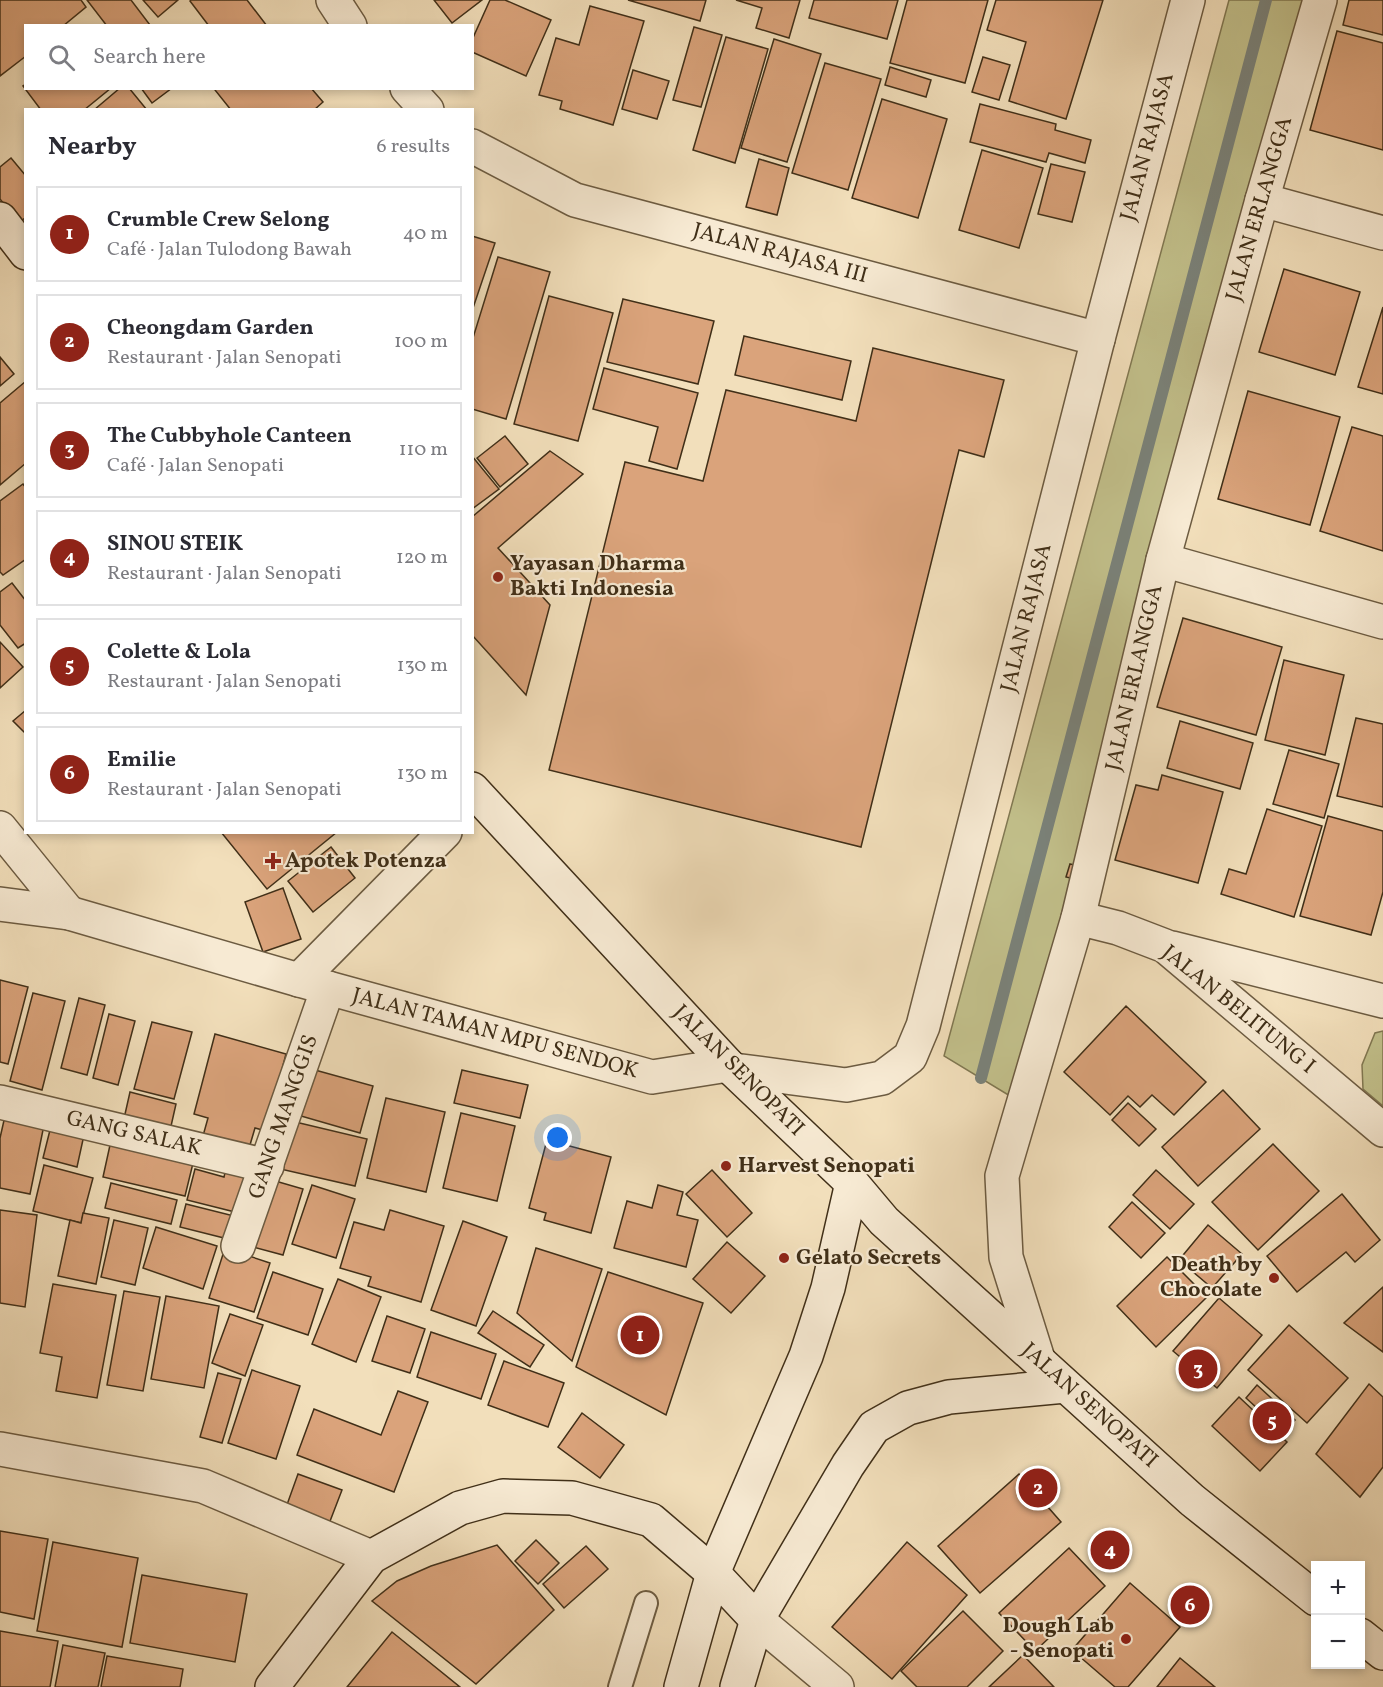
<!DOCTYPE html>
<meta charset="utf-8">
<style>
body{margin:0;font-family:Vollkorn,serif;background:#f7f7f7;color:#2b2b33}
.controls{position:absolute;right:18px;bottom:18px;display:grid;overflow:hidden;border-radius:0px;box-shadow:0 3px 9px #0003}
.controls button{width:54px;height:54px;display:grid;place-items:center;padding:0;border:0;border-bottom:2px solid #e1e1e2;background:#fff;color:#2b2b33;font:30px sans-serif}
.you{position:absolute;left:558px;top:1138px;width:21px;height:21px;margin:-15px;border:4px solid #fff;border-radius:50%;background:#1a73e8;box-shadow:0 0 0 9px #1a73e833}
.badge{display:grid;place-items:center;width:39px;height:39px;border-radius:50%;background:#8f2418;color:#fff;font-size:20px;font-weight:700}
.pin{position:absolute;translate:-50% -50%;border:3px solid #fff;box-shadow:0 2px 6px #0006}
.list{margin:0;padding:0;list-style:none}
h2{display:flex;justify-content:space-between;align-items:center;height:78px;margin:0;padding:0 24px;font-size:26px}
h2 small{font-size:20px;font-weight:400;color:#7c7c81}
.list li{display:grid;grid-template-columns:39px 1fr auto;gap:18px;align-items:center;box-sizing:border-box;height:96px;margin:0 12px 12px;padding:0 12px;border:2px solid #e1e1e2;border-radius:0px}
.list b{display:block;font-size:22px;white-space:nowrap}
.list p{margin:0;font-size:20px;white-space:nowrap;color:#7c7c81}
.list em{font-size:20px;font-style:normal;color:#7c7c81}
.icon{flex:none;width:33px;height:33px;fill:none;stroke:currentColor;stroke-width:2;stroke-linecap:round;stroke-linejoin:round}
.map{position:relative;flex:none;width:1383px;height:1687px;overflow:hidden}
.search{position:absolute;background:#fff;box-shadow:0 3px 9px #0003;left:24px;top:24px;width:450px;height:66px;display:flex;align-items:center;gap:15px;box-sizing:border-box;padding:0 21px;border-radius:0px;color:#7c7c81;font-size:22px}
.panel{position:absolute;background:#fff;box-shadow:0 3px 9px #0003;left:24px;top:108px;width:450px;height:726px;border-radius:0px}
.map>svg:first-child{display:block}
</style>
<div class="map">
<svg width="1383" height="1687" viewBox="0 0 1383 1687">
<rect width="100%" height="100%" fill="#f2dfbb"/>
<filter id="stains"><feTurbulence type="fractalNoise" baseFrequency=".00333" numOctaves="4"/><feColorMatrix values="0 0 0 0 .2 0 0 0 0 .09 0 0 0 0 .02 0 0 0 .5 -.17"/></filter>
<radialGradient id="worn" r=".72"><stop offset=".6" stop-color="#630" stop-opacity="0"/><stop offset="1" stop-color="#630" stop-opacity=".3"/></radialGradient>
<g fill="#c2c08b" stroke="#817852" stroke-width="1.5">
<path d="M1229,0H1307L1015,1099L944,1056Z"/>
<path d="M1383,1031V1106L1363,1089L1362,1065L1375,1033Z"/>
</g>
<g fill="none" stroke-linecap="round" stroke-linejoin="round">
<path stroke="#7a827a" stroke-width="12" d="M981,1078L1266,0"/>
</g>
<g fill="#daa37b" stroke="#402f18" stroke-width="1.5">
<path d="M0,0H81L86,7L63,26H26V56L0,76Z"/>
<path d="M87,0H131L150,25L107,26Z"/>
<path d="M143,0H178L158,17Z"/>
<path d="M191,0H247L267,26H209L190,1Z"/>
<path d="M434,0H482L452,23Z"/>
<path d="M490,0H505L551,20L526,76L472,52V40Z"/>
<path d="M628,0H706L700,21Z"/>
<path d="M736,0H800L789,38L756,28L762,8Z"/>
<path d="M814,0H898L887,39L809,18Z"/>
<path d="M907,0H988L965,83L890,63Z"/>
<path d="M996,0H1103L1066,119L1009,101L1026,42L987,30Z"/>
<path d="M1349,0H1383V35L1343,25Z"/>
<path d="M590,6L644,21L613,125L560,109L562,101L539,95L556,38L579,45Z"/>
<path d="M694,27L722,35L701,107L673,100Z"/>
<path d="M1337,31L1383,43V150L1310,130Z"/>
<path d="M726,37L768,49L735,163L693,150Z"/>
<path d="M774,39L821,54L787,162L741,148Z"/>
<path d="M983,57L1010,65L999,100L972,92Z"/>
<path d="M825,63L881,79L848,190L792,173Z"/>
<path d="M890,67L931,80L926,97L885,85Z"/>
<path d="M633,70L669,81L657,119L622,109Z"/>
<path d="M26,84V88H111L84,110H41L23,86Z"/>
<path d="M120,88H129L147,110H94Z"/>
<path d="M141,88H172L152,103Z"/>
<path d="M216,88H311L323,102L314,110H231L215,90Z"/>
<path d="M882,99L947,119L918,218L852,198Z"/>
<path d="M980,104L1056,124L1055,130L1091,140L1085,163L1049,153L1046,162L970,142Z"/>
<path d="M982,150L1043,168L1019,248L959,230Z"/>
<path d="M11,158L26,176V217L19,223L0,199V167Z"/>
<path d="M759,159L789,168L777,215L746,207Z"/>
<path d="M1051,164L1085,172L1072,222L1038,214Z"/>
<path d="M472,236L495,243L472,311Z"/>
<path d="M498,257L550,272L506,419L472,409V341Z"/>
<path d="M1284,269L1360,292L1335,375L1259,352Z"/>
<path d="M549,296L613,313L578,441L514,424Z"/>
<path d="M623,299L714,321L698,384L607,362Z"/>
<path d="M1383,307V394L1358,387Z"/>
<path d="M744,336L851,361L842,400L735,375Z"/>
<path d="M873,348L1004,380L984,457L959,450L861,847L549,770L625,462L703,481L726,390L856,421Z"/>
<path d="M0,357L14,374L0,386Z"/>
<path d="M604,368L698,393L677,469L649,461L658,427L593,409Z"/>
<path d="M26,381V463L0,485V403Z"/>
<path d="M1248,391L1340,417L1310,525L1218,499Z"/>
<path d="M1352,427L1383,436V551L1320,531Z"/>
<path d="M505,436L528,464L500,487L477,458Z"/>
<path d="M550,451L583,474L498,548L550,605L526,695L472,635V517Z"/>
<path d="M472,456L499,489L472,509Z"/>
<path d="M23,484L26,488V559L3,575L0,572V501Z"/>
<path d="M12,583L26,601V643L18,648L0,625V592Z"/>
<path d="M1183,618L1282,647L1256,735L1157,707Z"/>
<path d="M0,642L23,667L0,688Z"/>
<path d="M1284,660L1344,675L1325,755L1265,740Z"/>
<path d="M26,710V734L13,721Z"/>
<path d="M1356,718L1383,724V807L1337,796Z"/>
<path d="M1180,721L1253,743L1240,789L1167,768Z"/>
<path d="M1289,750L1339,764L1324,818L1273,804Z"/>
<path d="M1162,775L1223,792L1198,883L1115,860L1136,785L1158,790Z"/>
<path d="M1267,809L1322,826L1294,917L1221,894L1229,869L1246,874Z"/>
<path d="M1328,816L1383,831V892L1371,935L1300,916Z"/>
<path d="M221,832H337L267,889Z"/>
<path d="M331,847L355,878L313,912L288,881Z"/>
<path d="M1070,864L1079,866L1075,879L1066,877Z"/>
<path d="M283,888L301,939L263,952L245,902Z"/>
<path d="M0,980L28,987L8,1064L0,1062Z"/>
<path d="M33,993L65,1001L42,1090L10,1081Z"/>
<path d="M79,998L105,1005L87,1075L61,1068Z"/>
<path d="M1126,1006L1206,1082L1174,1115L1152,1095L1140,1107L1128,1096L1110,1115L1064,1072Z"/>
<path d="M109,1014L135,1021L118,1085L93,1078Z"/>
<path d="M152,1022L192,1032L174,1099L134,1089Z"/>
<path d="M215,1034L286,1054L266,1131L255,1128L247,1155L201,1143L208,1118L194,1114Z"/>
<path d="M315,1070L373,1086L360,1133L301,1116Z"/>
<path d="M462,1070L528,1085L520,1118L454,1103Z"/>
<path d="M1223,1090L1260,1129L1198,1186L1162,1147Z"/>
<path d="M130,1092L176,1104L169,1135L123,1123Z"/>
<path d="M386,1098L445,1112L426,1192L367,1178Z"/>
<path d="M1128,1103L1156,1129L1139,1146L1112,1120Z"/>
<path d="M461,1113L515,1126L497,1201L443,1188Z"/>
<path d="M5,1116L44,1125L30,1194L0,1188V1138Z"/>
<path d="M287,1120L367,1139L355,1186L276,1168Z"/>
<path d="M51,1126L84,1135L77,1167L43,1158Z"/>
<path d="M112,1136L195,1155L185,1196L103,1177Z"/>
<path d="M547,1140L611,1157L591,1233L544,1220L546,1213L529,1208Z"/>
<path d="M1273,1144L1319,1191L1258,1250L1212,1202Z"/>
<path d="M227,1164L254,1169L243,1214L187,1200L195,1169L224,1177Z"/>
<path d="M44,1165L93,1178L81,1223L33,1211Z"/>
<path d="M712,1170L752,1213L727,1237L686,1194Z"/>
<path d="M1156,1170L1194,1204L1170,1229L1133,1195Z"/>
<path d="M265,1178L303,1189L283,1255L246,1245Z"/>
<path d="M111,1183L177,1200L171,1224L105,1208Z"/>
<path d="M312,1185L355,1199L336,1258L292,1244Z"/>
<path d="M658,1185L683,1192L677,1215L698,1220L686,1267L614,1248L627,1201L652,1208Z"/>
<path d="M1342,1194L1380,1240L1355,1262L1346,1252L1297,1292L1267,1256Z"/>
<path d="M1132,1202L1165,1233L1141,1258L1109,1227Z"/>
<path d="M186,1204L242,1218L236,1241L180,1227Z"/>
<path d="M0,1210L37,1215L25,1307L0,1303Z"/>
<path d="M390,1210L444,1226L421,1302L368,1286L371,1277L340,1268L354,1222L384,1230Z"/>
<path d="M83,1213L109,1218L96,1284L58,1276L70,1220L81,1223Z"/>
<path d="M114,1220L148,1228L135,1285L101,1277Z"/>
<path d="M463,1221L507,1237L476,1326L431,1310Z"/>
<path d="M1208,1225L1242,1254L1212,1288L1179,1260Z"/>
<path d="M156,1227L217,1246L203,1289L143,1268Z"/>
<path d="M727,1242L765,1276L731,1313L693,1279Z"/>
<path d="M225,1248L270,1263L254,1312L209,1298Z"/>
<path d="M536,1248L602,1269L572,1361L517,1313Z"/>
<path d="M1167,1257L1207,1297L1156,1347L1117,1306Z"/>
<path d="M273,1272L323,1289L308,1335L257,1318Z"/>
<path d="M608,1272L703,1303L666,1415L576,1367Z"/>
<path d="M338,1279L381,1297L356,1362L312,1344Z"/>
<path d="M53,1284L116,1295L97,1398L56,1391L62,1357L40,1353Z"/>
<path d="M1383,1287V1352L1344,1323Z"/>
<path d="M124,1291L160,1297L143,1391L107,1385Z"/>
<path d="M166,1296L219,1306L204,1388L151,1379Z"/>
<path d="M1219,1298L1262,1335L1217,1388L1173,1351Z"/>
<path d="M493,1311L544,1345L530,1367L478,1333Z"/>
<path d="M230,1314L263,1325L245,1376L212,1363Z"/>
<path d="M387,1316L425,1329L410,1373L372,1361Z"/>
<path d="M1289,1325L1348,1378L1307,1423L1248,1370Z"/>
<path d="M431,1332L496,1354L481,1399L417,1377Z"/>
<path d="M504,1361L564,1383L548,1427L488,1405Z"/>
<path d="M252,1370L300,1386L276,1459L228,1443Z"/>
<path d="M218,1373L241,1379L222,1443L200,1437Z"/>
<path d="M1369,1384L1383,1397V1467L1360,1497L1316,1454Z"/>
<path d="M1257,1385L1295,1420L1283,1432L1246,1398Z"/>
<path d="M398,1391L428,1402L394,1492L297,1455L314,1409L381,1435Z"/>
<path d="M1239,1397L1287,1442L1260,1471L1212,1426Z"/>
<path d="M582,1413L624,1445L600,1478L558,1447Z"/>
<path d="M298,1474L342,1490L327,1529L284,1513Z"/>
<path d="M1019,1474L1061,1522L980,1593L938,1546Z"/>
<path d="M0,1531L48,1539L34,1619L0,1612Z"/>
<path d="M536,1540L559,1563L538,1584L515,1561Z"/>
<path d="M53,1542L138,1558L122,1647L37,1631Z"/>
<path d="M907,1542L967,1595L892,1679L832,1627Z"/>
<path d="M497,1545L554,1610L476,1684L372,1601L397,1581L431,1566Z"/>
<path d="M586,1546L608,1569L564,1608L543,1584Z"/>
<path d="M1069,1548L1105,1586L1035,1651L999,1613Z"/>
<path d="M142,1575L247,1594L235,1662L130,1643Z"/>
<path d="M1130,1583L1180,1627L1128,1687H1115L1072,1650Z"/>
<path d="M963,1611L1003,1651L967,1687H917L901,1671Z"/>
<path d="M0,1631L58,1641L50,1687H0Z"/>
<path d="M392,1632L460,1687H347Z"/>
<path d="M63,1645L105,1653L98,1687H55Z"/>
<path d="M1023,1655L1054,1687H989Z"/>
<path d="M107,1656L183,1669L180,1687H101Z"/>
<path d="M1180,1658L1215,1687H1157Z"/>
</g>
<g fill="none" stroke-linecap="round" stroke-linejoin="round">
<g stroke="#6c5b41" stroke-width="26">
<path id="lane" d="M620,1687L646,1603"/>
</g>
<g stroke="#6c5b41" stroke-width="36">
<g id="street">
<path d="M333,0L350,26"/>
<path d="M407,88L427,110"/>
<path d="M472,146L575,200L1098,339"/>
<path d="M1262,200L1383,233"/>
<path d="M1163,560L1383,622"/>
<path d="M0,828L69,913"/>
<path d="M0,904L69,913L299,980L652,1077L728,1065"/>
<path d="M1078,918L1118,928L1165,946L1383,1130"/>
<path d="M1172,948L1383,1001"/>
<path d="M299,980L445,832"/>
<path d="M734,1070L846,1085L882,1078L910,1057L923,1026L1098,339L1188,0"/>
<path d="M0,1102L267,1166"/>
<path d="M238,1246L328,988"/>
<path d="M1038,1359L1006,1257L1002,1176L1078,918L1163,560L1262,200L1320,0"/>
<path d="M0,1449L203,1486L371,1557"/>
<path d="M757,1620L837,1687"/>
</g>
</g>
<g stroke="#402f18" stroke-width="36">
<g id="secondary">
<path d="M0,219L26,253"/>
<path d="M472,789L728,1065L852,1183L884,1221L1192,1500L1316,1599"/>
<path d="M1360,1635L1383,1653"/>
<path d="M272,1687L371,1557L460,1508L503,1496L572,1498L651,1520L713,1573L757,1620"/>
<path d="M681,1687L713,1573L806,1356L828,1288L852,1183"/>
<path d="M737,1687L757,1620L848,1465L874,1427L908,1408L949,1397L1065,1386"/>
</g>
</g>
<use href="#lane" stroke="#f7ead3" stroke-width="22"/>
<use href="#street" stroke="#f7ead3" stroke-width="33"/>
<use href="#secondary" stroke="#f7ead3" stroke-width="33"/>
</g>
<g fill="#8f2418" stroke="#f7ead3" stroke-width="2">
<circle cx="498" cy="577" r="6"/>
<path d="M270 852h6v6h6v6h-6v6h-6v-6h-6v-6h6z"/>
<circle cx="726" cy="1166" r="6"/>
<circle cx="784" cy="1258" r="6"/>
<circle cx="1274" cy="1278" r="6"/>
<circle cx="1126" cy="1639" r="6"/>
</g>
<g text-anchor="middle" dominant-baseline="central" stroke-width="4.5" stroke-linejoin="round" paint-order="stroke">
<g font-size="22" fill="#402f18" stroke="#f7ead3">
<text transform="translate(1148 147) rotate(-75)">JALAN RAJASA</text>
<text transform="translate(1260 209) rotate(-74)">JALAN ERLANGGA</text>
<text transform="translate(780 254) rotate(15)">JALAN RAJASA III</text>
<text transform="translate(1027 618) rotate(-76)">JALAN RAJASA</text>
<text transform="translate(1135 678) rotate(-77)">JALAN ERLANGGA</text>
<text transform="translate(1238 1010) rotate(39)">JALAN BELITUNG I</text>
<text transform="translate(495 1034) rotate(15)">JALAN TAMAN MPU SENDOK</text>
<text transform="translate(738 1071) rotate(45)">JALAN SENOPATI</text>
<text transform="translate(284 1117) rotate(-71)">GANG MANGGIS</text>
<text transform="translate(134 1134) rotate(13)">GANG SALAK</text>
<text transform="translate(1089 1406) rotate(42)">JALAN SENOPATI</text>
</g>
<g font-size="22" font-weight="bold" fill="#402f18" stroke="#f7ead3" text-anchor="start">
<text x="510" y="564">Yayasan Dharma<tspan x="510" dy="25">Bakti Indonesia</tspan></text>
<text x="285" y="861">Apotek Potenza</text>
<text x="738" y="1166">Harvest Senopati</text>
<text x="796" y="1258">Gelato Secrets</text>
<text x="1262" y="1265" text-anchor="end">Death by<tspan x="1262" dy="25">Chocolate</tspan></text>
<text x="1114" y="1626" text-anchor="end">Dough Lab<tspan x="1114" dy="25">- Senopati</tspan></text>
</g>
</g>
<rect width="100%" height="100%" filter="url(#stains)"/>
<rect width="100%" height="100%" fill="url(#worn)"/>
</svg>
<div class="controls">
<button>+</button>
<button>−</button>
</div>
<div class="you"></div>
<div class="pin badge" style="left:640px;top:1335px">1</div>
<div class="pin badge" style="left:1038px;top:1488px">2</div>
<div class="pin badge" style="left:1198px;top:1369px">3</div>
<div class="pin badge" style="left:1110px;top:1550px">4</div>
<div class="pin badge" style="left:1272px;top:1421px">5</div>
<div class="pin badge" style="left:1190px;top:1605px">6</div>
<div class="search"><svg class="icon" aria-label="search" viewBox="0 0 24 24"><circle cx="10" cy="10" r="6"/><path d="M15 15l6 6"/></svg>Search here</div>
<section class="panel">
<h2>Nearby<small>6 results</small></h2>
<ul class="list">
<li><span class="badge">1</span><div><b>Crumble Crew Selong</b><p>Café · Jalan Tulodong Bawah</p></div><em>40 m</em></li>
<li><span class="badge">2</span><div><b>Cheongdam Garden</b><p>Restaurant · Jalan Senopati</p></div><em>100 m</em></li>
<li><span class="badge">3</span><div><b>The Cubbyhole Canteen</b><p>Café · Jalan Senopati</p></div><em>110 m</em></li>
<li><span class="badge">4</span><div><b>SINOU STEIK</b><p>Restaurant · Jalan Senopati</p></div><em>120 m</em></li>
<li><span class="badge">5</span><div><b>Colette &amp; Lola</b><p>Restaurant · Jalan Senopati</p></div><em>130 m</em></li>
<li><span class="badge">6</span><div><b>Emilie</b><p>Restaurant · Jalan Senopati</p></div><em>130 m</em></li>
</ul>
</section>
</div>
